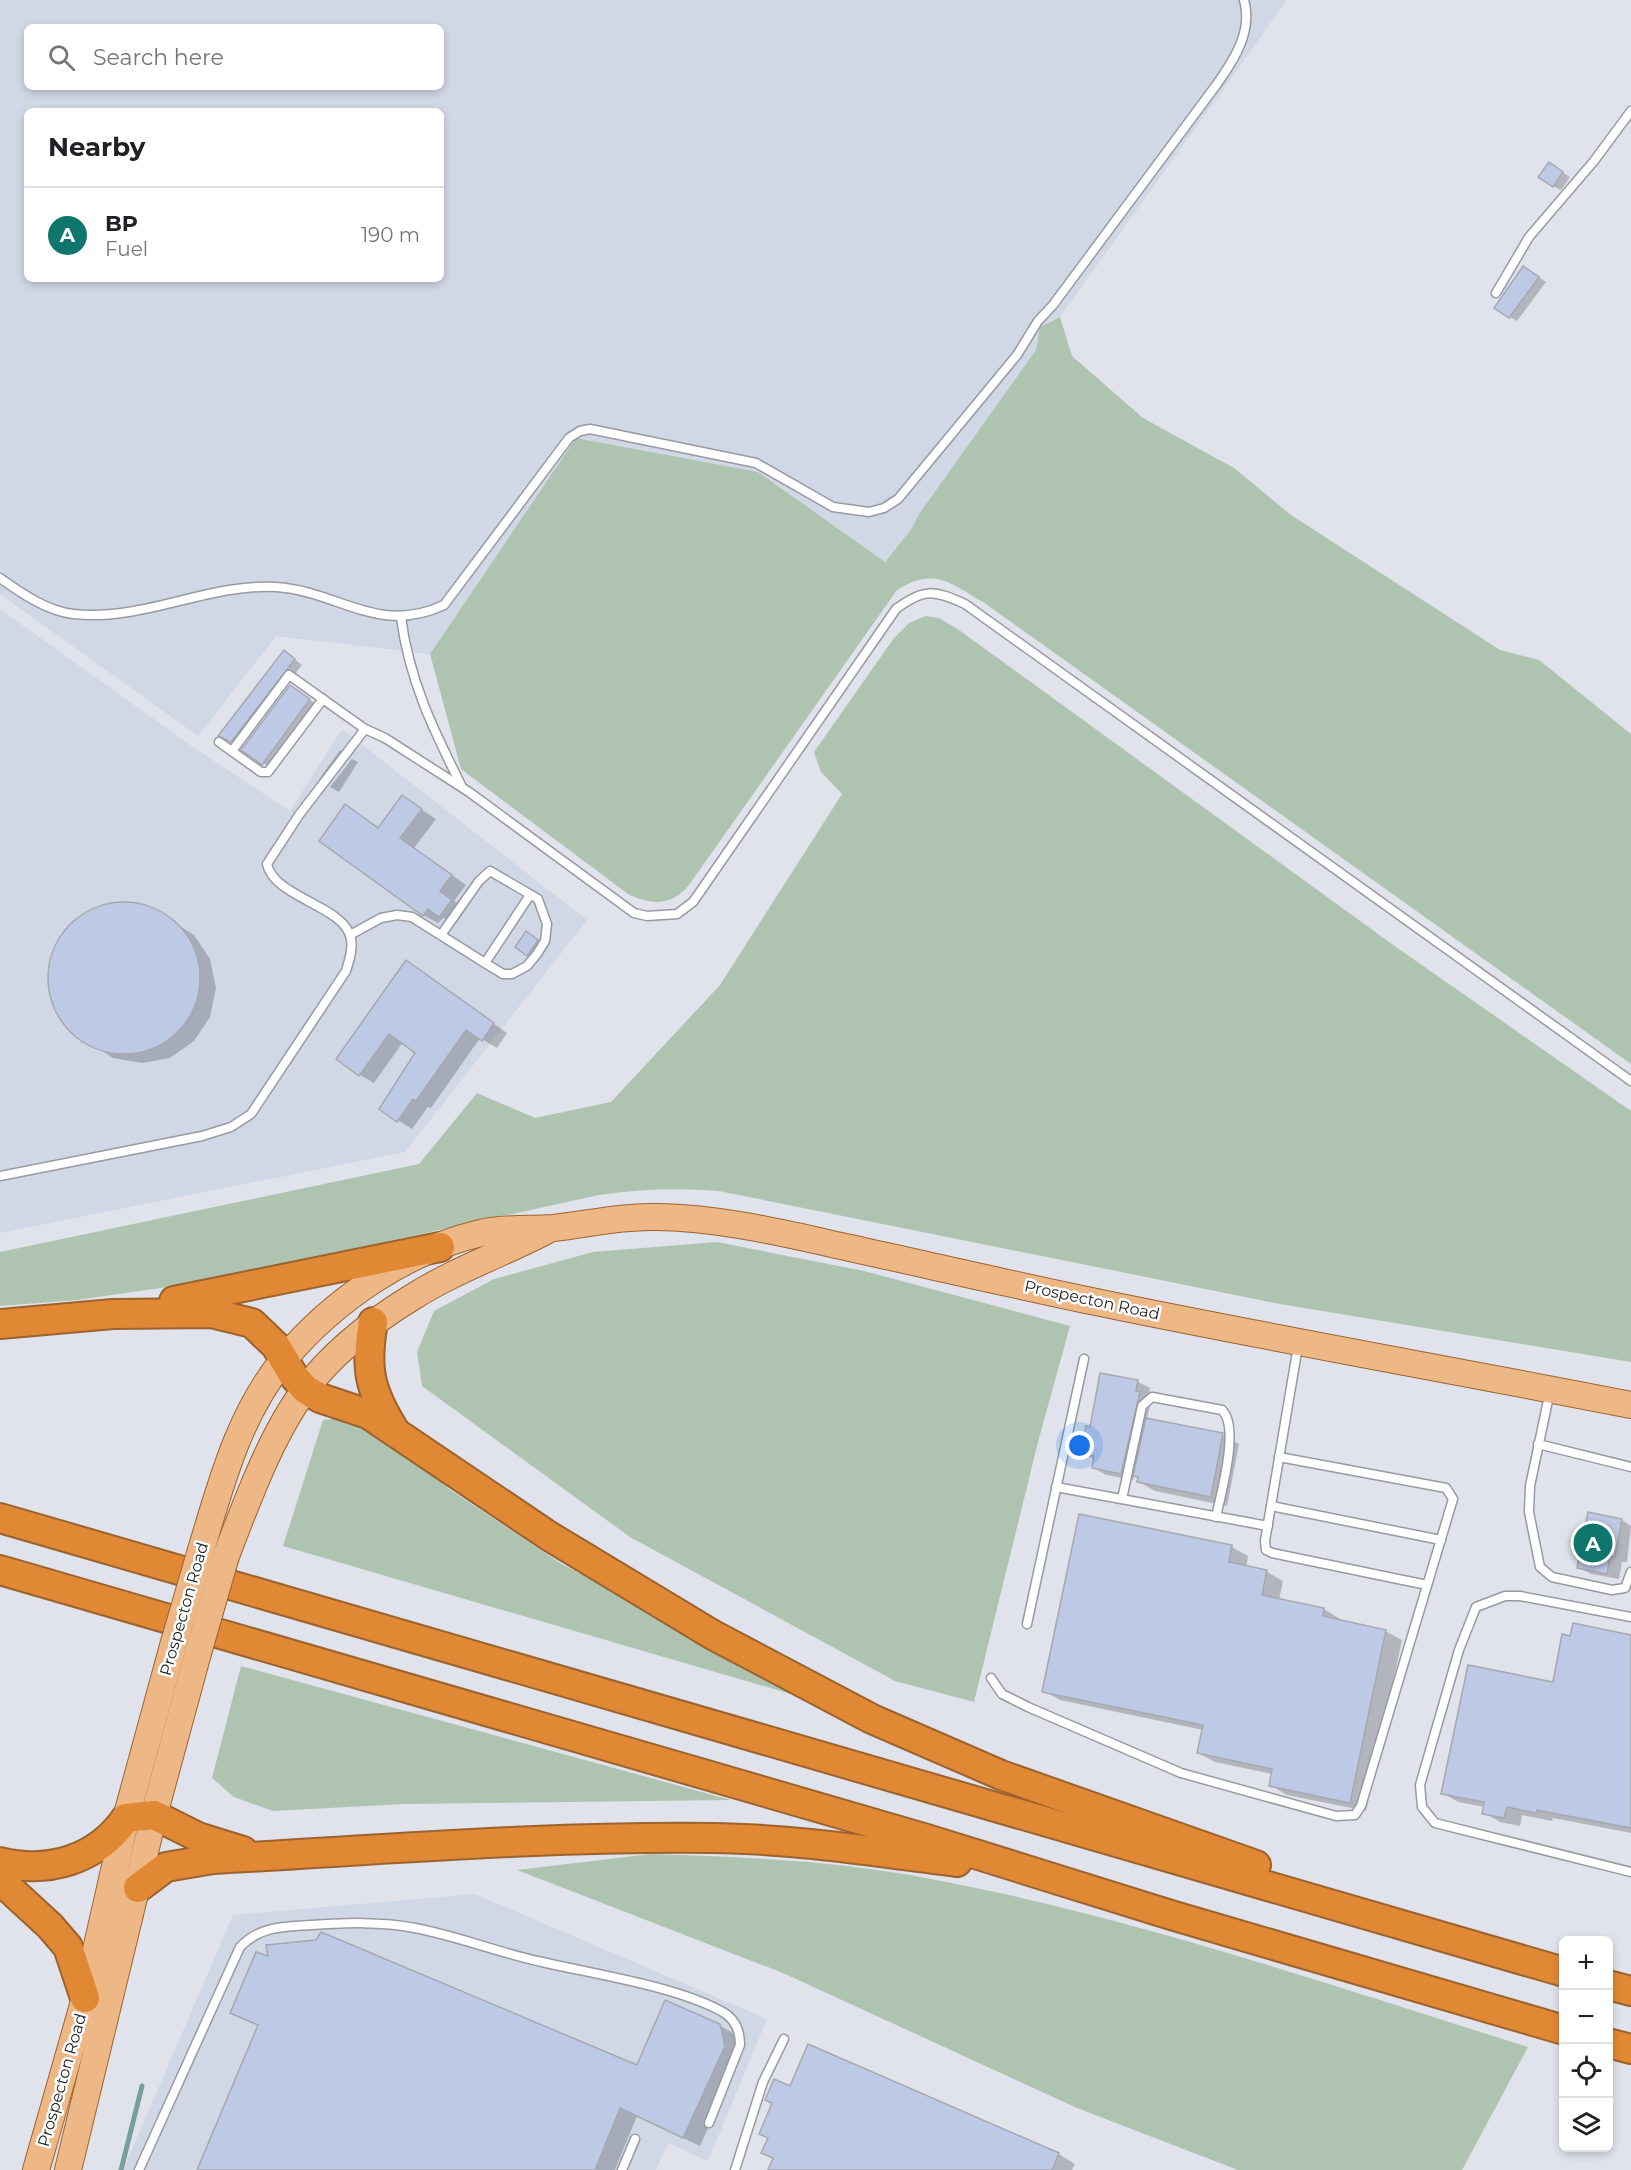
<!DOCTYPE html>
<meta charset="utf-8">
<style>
body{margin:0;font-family:Montserrat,sans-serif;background:#f6f6f6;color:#202124}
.controls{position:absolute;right:18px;bottom:18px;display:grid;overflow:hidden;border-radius:9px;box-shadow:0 3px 9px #0003}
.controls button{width:54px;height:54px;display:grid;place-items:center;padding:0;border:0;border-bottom:2px solid #e0e0e0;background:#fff;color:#202124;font:30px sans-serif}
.you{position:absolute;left:1080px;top:1446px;width:21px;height:21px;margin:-15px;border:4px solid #fff;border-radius:50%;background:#1a73e8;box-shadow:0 0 0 9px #1a73e833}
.badge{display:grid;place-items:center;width:39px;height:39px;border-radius:50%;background:#0f766e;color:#fff;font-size:20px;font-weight:700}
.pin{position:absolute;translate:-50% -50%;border:3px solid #fff;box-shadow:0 2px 6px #0006}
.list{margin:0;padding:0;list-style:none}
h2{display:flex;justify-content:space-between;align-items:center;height:78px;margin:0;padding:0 24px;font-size:26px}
h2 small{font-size:20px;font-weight:400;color:#757577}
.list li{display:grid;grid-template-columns:39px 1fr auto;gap:18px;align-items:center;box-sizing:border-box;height:96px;padding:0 24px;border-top:2px solid #e0e0e0}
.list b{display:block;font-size:22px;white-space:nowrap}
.list p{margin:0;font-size:20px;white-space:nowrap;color:#757577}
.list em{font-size:20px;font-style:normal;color:#757577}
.icon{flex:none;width:33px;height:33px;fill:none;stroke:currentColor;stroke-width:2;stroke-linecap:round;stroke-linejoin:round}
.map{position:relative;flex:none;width:1631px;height:2170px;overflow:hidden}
.search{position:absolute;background:#fff;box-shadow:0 3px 9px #0003;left:24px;top:24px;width:420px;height:66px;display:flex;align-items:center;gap:15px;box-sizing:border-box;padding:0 21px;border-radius:9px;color:#757577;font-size:22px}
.panel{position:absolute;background:#fff;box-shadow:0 3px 9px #0003;left:24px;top:108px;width:420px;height:174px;border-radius:9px}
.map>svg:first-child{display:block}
</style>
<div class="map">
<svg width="1631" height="2170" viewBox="0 0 1631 2170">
<rect width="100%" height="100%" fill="#e0e3eb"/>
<g fill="#d0d7e5" fill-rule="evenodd">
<path d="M0,0H1287L1060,317L1047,322L1037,337L1036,350L919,514L912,528L884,562L758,472L576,438L430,654L276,636L198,736L0,594ZM27,27H441V87H27ZM27,111H441V279H27Z"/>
<path d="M0,609L190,745L290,811L342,729L587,920L405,1152L0,1233Z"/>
<path d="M475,1894L767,2019L708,2161L668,2143L656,2170H123L233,1915Z"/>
</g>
<g fill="#aec4b0">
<path d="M1060,317L1072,356L1143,418L1234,468L1291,515L1500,650L1539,660L1631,734V1064L983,602C949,582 934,567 897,590L689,885C671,907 651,905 628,894L461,769L430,654L576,438L758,472L885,562L912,528L919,514L1036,350L1040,327Z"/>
<path d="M926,616L939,618L959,630L1396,947L1631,1111V1362L1280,1304L719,1191C678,1188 639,1189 599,1195L202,1282L77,1300L0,1306V1252L419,1164L477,1093L535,1118L611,1102L720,985L842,794L821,772L814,752L894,638L909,623Z"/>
<path d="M717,1242L864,1271L1070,1326L1038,1442L974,1702L895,1681L630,1537L422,1386L417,1352L434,1311L494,1279L593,1252Z"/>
<path d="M365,1415L449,1489L560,1563L832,1706L283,1546L323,1420Z"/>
<path d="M241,1666L731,1800L404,1804L273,1811L234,1797L212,1778Z"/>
<path d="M651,1854C745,1857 838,1861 931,1879C1134,1917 1330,1985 1528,2047L1462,2170H1238L1077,2108L783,1973L517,1870Z"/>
</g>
<g fill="#0003">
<path d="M1557,168L1570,177L1561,190L1553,186Z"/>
<path d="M1531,272L1546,282L1517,321L1510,317Z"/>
<path d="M285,652L302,665L239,746L219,734Z"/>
<path d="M290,687L321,707L275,771L243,749Z"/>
<path d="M340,750L348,755L326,783L319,779Z"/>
<path d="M352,759L358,762L339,792L330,787Z"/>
<path d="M402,797L436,819L414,848L466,885L454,901L466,909L455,925L443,918L438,923L423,915L346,806L380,828Z"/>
<path d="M124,903L153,909L194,935L210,959L216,988L210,1017L194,1041L170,1058L142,1063L113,1058L71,1031L55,1007L49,978L55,949L71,925L95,909Z"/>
<path d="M526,933L541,943L531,957L517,947Z"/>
<path d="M406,962L507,1033L497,1048L480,1038L431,1108L428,1107L412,1129L398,1120L417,1052L403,1042L374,1083L360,1075Z"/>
<path d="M1138,1382L1150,1388L1148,1399L1151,1401L1147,1419L1222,1435L1239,1444L1227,1506L1155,1491L1139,1482L1140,1478L1134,1475L1133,1480L1106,1475L1094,1468L1095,1460L1083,1453L1091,1429Z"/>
<path d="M1589,1514L1622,1520L1631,1526L1627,1562H1622L1619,1579L1591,1574L1579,1567Z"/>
<path d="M1080,1516L1232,1547L1248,1556L1246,1568L1267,1572L1283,1581L1279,1600L1324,1609L1340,1619L1339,1621L1385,1631L1402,1640L1366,1811L1287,1795L1270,1785L1272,1774L1215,1762L1198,1753L1203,1730L1060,1700L1044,1691Z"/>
<path d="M1631,1636V1833L1553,1818L1552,1821L1522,1815L1520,1826L1500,1822L1484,1813L1485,1807L1458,1802L1443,1793L1554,1683L1572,1637Z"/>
<path d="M232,2013L638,2067L719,2025L736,2035L741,2056L700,2146L637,2116L615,2170H199L259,2026Z"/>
<path d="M809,2046L1059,2154L1075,2164L1072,2170H769L774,2159L763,2153Z"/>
</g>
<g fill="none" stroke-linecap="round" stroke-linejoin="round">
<path stroke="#799e9e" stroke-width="5" d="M121,2170L142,2086"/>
</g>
<g fill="#becae5" stroke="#a5a8af" stroke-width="1.5">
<path d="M1549,162L1563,172L1553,187L1538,177Z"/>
<path d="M1523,266L1539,277L1509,318L1494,308Z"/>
<path d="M284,650L295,659L231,742L218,736Z"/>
<path d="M290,685L310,699L262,765L241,750Z"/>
<path d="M402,795L422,809L400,838L452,875L440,891L452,900L439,917L428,909L423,916L319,841L345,804L378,828Z"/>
<circle cx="124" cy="978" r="76"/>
<path d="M526,931L538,940L527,956L515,947Z"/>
<path d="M406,960L494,1023L482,1041L466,1030L416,1101L413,1099L397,1122L379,1109L415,1053L389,1034L359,1076L336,1059Z"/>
<path d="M1100,1373L1138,1380L1136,1391L1140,1392L1121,1474L1092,1468L1094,1456L1081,1453L1086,1426L1090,1427Z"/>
<path d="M1146,1418L1223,1433L1211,1497L1137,1482L1138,1477L1133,1476Z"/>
<path d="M1588,1512L1622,1519L1615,1557L1610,1556L1607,1574L1577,1568Z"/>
<path d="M1079,1514L1232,1545L1229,1562L1267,1570L1262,1595L1324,1608L1323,1616L1386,1630L1350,1803L1269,1786L1272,1769L1197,1753L1203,1725L1042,1692Z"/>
<path d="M1573,1623L1631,1635V1828L1537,1810L1536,1813L1507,1807L1504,1818L1482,1814L1484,1802L1441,1794L1468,1665L1553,1682L1562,1634L1570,1636Z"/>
<path d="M321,1932L637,2065L665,2000L720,2024L725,2046L683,2138L620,2108L595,2170H197L258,2025L230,2013L256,1952L268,1956L266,1945L316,1940Z"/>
<path d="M808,2044L1059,2153L1052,2170H768L773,2158L761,2153L768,2138L759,2134L772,2103L765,2100L774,2079L790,2086Z"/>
</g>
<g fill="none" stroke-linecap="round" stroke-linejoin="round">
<g stroke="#979aa2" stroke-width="11">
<g id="lane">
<path d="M1496,293L1529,237L1594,161L1631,111"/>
<path d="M0,578C21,593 47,611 73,614C142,622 208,583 276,587C339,591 377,636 444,605L569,438L580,431L590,429L756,463L833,507L869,512L884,508L898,499L1017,355L1038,321L1053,305L1217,84C1234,60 1253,31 1244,0"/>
<path d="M401,617C409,680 433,729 461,785"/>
<path d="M219,742L261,772H268L323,699"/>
<path d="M232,751L289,675L365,729L385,738L469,792L634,913L647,916L677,914L693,902L896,609C924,588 934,590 965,604L1631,1081"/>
<path d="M350,935L381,918L397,915L412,917L485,963L503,974H512L527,966L537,954L545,941L547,924L538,899L490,871L479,881L441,935"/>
<path d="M485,963L530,895"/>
<path d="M0,1176L202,1136L231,1127L251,1114L346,971C349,961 353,950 351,939C346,906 274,898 267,864L299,815L365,729"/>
<path d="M1298,1346L1265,1541L1266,1550L1272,1553L1427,1585"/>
<path d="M1550,1391L1530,1486L1529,1512L1540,1567L1552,1577L1612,1590L1625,1588L1631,1572"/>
<path d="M1538,1444L1631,1467"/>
<path d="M1056,1487L1268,1526"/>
<path d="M1122,1499L1142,1406L1152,1397L1222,1410C1240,1427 1221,1493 1216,1517"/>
<path d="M1271,1506L1441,1540"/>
<path d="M1631,1617L1520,1596H1505L1476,1607L1459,1650L1420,1785L1422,1807L1435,1823L1631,1872"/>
<path d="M1027,1624L1084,1359"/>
<path d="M991,1678L1002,1694L1028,1707L1181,1773L1336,1816L1355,1815L1361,1806L1453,1499L1446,1488L1279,1457"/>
<path d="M139,2170L240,1947C260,1926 283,1927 311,1925C346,1923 380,1921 415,1928C458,1936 499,1953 542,1962C594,1974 675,1986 721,2011C735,2018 740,2030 740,2045L709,2123"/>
<path d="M622,2170L635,2139"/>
<path d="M735,2170L763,2082L784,2039"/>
</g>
</g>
<g stroke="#9c632e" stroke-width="28">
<g id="primary">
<path d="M201,1550C221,1484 239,1413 285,1358C334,1300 407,1250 481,1233C505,1227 529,1230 553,1228C589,1224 622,1216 658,1217C723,1218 787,1234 850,1248C932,1266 1014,1285 1096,1302C1274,1339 1453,1370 1631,1405"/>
<path d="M226,1556C246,1504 271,1435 304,1391C332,1353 372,1322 411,1298C453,1271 502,1254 546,1231"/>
<path d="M36,2170L85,1998L126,1818L173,1646"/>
<path d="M68,2170L154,1815L198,1653"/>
</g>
</g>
<g stroke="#9c632e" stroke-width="32">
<g id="highway">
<path d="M174,1301L440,1247"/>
<path d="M373,1322C365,1367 369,1389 393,1428"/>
<path d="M0,1324L113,1314L211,1313L252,1323L276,1346L293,1375L305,1389L320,1398L368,1414L549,1536L713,1635L872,1719L1001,1775L1256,1865"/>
<path d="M0,1518L1564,1972"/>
<path d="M0,1570L927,1839L1171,1915L1564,2030"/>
<path d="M0,1862C48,1874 97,1860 126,1818L154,1815L198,1837L243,1851"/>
<path d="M0,1880L50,1926L68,1947L85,1998"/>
<path d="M138,1888L166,1867L213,1859C380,1850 546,1836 713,1838C795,1839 877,1852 957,1862"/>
<path d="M1608,1985L1631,1991"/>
<path d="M1608,2043L1631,2049"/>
</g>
</g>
<use href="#lane" stroke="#fff" stroke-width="8"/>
<use href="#primary" stroke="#edb886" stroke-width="26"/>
<use href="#highway" stroke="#e18835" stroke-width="28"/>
<g stroke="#9c632e" stroke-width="28" stroke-linecap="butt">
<g id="primary-bridge">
<path d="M173,1646L201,1550"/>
<path d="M198,1653L226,1556"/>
</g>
</g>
<use href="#primary-bridge" stroke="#edb886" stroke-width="26"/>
</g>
<g text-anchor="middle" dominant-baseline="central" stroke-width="5" stroke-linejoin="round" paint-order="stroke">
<g font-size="16" fill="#1d1e21" stroke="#fff">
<text transform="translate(1092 1300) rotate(12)">Prospecton Road</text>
<text transform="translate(184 1609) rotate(-74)">Prospecton Road</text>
<text transform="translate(62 2080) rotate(-74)">Prospecton Road</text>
</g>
</g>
</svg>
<div class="controls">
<button>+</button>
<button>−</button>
<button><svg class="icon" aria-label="locate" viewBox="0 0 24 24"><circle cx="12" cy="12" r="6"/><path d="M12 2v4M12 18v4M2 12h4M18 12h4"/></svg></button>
<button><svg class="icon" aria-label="layers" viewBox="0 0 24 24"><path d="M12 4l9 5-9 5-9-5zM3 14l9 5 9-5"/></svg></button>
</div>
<div class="you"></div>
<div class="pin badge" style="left:1593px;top:1543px">A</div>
<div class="search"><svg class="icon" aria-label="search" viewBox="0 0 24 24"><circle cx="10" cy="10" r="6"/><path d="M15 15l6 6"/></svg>Search here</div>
<section class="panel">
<h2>Nearby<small></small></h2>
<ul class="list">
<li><span class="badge">A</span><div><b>BP</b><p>Fuel</p></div><em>190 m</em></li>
</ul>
</section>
</div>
